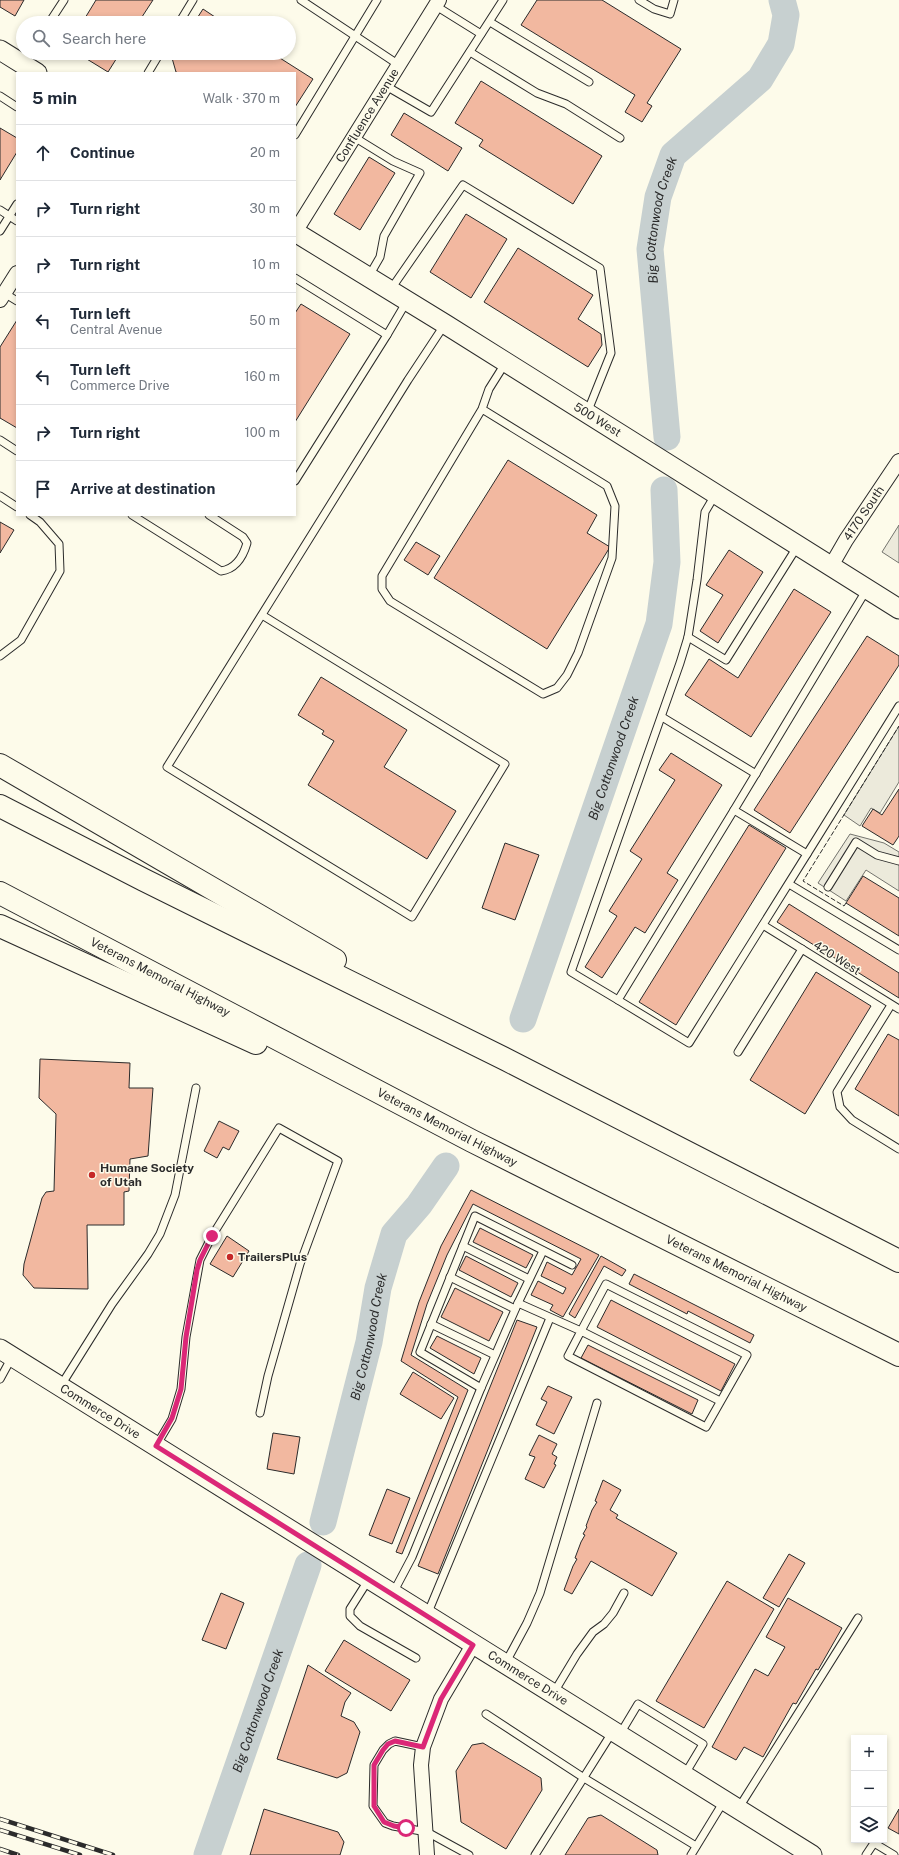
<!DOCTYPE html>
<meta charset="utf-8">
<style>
body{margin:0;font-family:"Public Sans",sans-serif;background:#f2f2f3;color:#1f2937}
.controls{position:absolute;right:12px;bottom:12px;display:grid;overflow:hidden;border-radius:0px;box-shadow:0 2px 6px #0003}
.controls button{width:36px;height:36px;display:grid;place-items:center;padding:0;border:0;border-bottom:1px solid #e0e1e3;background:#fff;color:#1f2937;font:20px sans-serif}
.stop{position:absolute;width:12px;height:12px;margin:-9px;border:3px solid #db2777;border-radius:50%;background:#fff}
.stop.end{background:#db2777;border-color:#fff;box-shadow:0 1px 4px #0008}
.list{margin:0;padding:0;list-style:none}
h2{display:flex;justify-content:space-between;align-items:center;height:52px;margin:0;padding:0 16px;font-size:17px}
h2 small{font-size:13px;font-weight:400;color:#747a83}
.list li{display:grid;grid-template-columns:26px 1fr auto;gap:12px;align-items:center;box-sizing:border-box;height:56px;padding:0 16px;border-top:1px solid #e0e1e3}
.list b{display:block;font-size:15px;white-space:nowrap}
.list p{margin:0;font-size:13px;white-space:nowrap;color:#747a83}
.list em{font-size:13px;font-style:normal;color:#747a83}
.icon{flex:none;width:22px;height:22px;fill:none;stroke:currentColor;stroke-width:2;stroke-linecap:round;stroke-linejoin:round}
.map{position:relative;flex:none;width:899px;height:1855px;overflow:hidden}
.search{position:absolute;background:#fff;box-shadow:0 2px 6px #0003;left:16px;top:16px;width:280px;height:44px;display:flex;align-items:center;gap:10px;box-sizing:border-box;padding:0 14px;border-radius:22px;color:#747a83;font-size:15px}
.panel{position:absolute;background:#fff;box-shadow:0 2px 6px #0003;left:16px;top:72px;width:280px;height:444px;border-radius:0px}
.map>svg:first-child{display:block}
</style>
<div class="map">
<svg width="899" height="1855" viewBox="0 0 899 1855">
<rect width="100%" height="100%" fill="#fdfbea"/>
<g fill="#eceadb" stroke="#74746e">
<path d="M899,525V563L882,552Z"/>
<path d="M899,726V782L880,813L871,808L860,826L844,815Z"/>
<path d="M850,834L884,843L899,852V891L866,870L846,901L818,883Z"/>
</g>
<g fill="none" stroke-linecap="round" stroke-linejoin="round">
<g stroke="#c7d0d0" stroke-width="27">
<path id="s1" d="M667,437L650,249L658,197L673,155L760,79L781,44L786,15L782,0"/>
<path id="s2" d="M523,1019L659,624L667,562L664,490"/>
<path id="s3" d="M323,1522L369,1342L378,1288L394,1234L419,1205L446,1166"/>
<path id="s4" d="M207,1855L308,1565"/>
</g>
</g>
<g fill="#f2b8a0" stroke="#2b2b2b">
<path d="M0,0H24L15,16L0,7Z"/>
<path d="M96,0H153L138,23H82Z"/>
<path d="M537,0H602L681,49L647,103L652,106L642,122L625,112L635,95L521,25Z"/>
<path d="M203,9L224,23H194Z"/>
<path d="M77,53H120L108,72Z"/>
<path d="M176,53H272L313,79L295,107V73H178L176,72L172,58Z"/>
<path d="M481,81L602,156L573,204L479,146L483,140L455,123Z"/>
<path d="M404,113L462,148L448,171L391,135Z"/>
<path d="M0,128L17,138V152L0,180Z"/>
<path d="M369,157L395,173L360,230L334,214Z"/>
<path d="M466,214L507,239L471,298L430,272Z"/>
<path d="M518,248L593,295L578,319L601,334L602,345L588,367L484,302Z"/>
<path d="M301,304L350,334L295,422V313Z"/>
<path d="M17,320V428L0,418V347Z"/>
<path d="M508,460L597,515L587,533L610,547L547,649L434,578Z"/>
<path d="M0,522L14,530L0,553Z"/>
<path d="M416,542L440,556L428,575L404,560Z"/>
<path d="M729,550L763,572L718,643L700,631L723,595L706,585Z"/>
<path d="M794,589L831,612L751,737L685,695L709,659L738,678Z"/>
<path d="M867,636L899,656V665L790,833L754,810Z"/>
<path d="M321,677L407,730L384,767L456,811L427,859L308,785L334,741L322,734L324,731L298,715Z"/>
<path d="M671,753L722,785L667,873L678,880L645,933L635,927L602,978L585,967L617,916L609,911L642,859L630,851L675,780L659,770Z"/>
<path d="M899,789V836L893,845L862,826L873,809L882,815Z"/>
<path d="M749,825L786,848L676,1025L639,1002Z"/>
<path d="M505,843L539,855L515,920L482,908Z"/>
<path d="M863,876L899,898V936L846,903Z"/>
<path d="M789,904L899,973V998L777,922Z"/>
<path d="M816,972L871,1006L805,1114L750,1080Z"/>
<path d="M888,1034L899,1040V1116L855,1089Z"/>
<path d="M40,1059L130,1063L129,1088H153L148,1156L130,1159L129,1191L124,1192V1225H87L88,1289L34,1288L23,1275L24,1264L42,1198L46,1192L54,1191L56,1114L39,1098Z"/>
<path d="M219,1121L239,1131L229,1150L223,1147L217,1158L204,1151Z"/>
<path d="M471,1190L599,1255L563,1317L550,1310L553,1305L531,1295L538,1281L563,1294L566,1288L541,1276L547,1262L572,1275L581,1259L473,1204L447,1255L427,1304L411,1355L468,1390L402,1554L396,1552L458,1397L401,1361L419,1302L441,1246Z"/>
<path d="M480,1228L533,1255L526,1268L473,1242Z"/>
<path d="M227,1236L249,1251L233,1277L210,1264Z"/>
<path d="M466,1256L518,1283L511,1297L459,1270Z"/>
<path d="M601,1256L626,1270L622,1276L604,1266L575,1318L569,1314Z"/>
<path d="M634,1274L754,1335L750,1343L688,1311L687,1314L629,1284Z"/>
<path d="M455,1288L503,1312L489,1341L441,1317Z"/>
<path d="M611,1300L735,1364L721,1391L597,1327Z"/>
<path d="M517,1320L537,1327L438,1574L418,1566Z"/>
<path d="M437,1336L481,1358L474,1374L430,1348Z"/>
<path d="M588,1345L698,1400L692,1414L581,1358Z"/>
<path d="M413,1372L454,1398L441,1419L400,1394Z"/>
<path d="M548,1386L572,1397L554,1434L536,1425L547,1402L541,1399Z"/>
<path d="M273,1433L300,1437L294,1474L267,1469Z"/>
<path d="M539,1435L557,1444L552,1454L557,1457L554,1464L556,1465L544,1488L525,1479L535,1457L529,1455Z"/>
<path d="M603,1480L621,1490L610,1510L618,1515L616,1518L677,1553L652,1596L591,1561L572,1594L564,1590L573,1566L577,1559L575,1558L581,1542L585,1535L583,1534L587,1527L586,1526L592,1510L597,1502L595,1501Z"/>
<path d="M387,1489L410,1498L392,1544L369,1535Z"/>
<path d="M789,1554L805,1563L779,1607L763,1598Z"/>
<path d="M727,1581L774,1609L704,1728L656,1701Z"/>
<path d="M221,1593L244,1603L226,1649L202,1640Z"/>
<path d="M788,1598L842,1628L818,1670L816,1669L796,1704L793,1703L763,1757L744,1747L736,1760L712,1747L755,1669L768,1676L785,1647L766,1637Z"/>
<path d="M344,1640L410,1680L391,1711L325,1671Z"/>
<path d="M308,1665L351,1693L345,1702L341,1716L354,1722L360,1732L347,1773L337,1778L277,1759Z"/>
<path d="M483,1743L541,1778L542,1790L506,1849L461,1822L456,1771L472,1745Z"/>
<path d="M264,1809L338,1832L344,1842L340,1855H250Z"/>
<path d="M899,1809V1834L888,1828Z"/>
<path d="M601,1815L657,1850L658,1855H565L588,1818Z"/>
</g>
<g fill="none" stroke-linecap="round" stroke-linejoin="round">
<g stroke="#2b2b2b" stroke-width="9">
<g id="lane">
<path d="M301,0L399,65"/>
<path d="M639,0L654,9L670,14L674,0"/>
<path d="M436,6L481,34"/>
<path d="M490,22L589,82"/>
<path d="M49,23L64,0"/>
<path d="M179,23L193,0"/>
<path d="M470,52L537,93L566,104L620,138"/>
<path d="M23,64L30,53"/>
<path d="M148,73L160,53"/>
<path d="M386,86L431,112L503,0"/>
<path d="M0,96L17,107"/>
<path d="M295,135L377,0"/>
<path d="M354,137L393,161L420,173L384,236L380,257L369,276"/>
<path d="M0,210L17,221"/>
<path d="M0,231L17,204"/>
<path d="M295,278L387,335L407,301"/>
<path d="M391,289L463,185L600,268L611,353L587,413"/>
<path d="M4,293L17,301"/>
<path d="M482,409L607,486L615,506L612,558L578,653L567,675L557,688L543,694L390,601L382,589V576L482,409L489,389L506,362"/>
<path d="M0,440L17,451"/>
<path d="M295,481L387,335"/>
<path d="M0,496L17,507"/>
<path d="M132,515L221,571C236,569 243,557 247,543L243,537L209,515"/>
<path d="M867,589L734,810L807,854L899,706"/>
<path d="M262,615L505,764L412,917L167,767L408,380L445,324"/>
<path d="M688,637L726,660L797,547"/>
<path d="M0,656L21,640L60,571L59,544L40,522L30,515"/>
<path d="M662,717L756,774"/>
<path d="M734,810L618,1000L689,1043L807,854"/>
<path d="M789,884L899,950"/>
<path d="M828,887L856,842L877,855L899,861"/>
<path d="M763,925L899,1009"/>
<path d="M618,1000L571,972L680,663L688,637L697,580L705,512L715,495"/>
<path d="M891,1005L837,1092L840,1107L852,1120L899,1149"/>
<path d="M738,1052L802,949"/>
<path d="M463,1246L529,1279"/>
<path d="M450,1277L515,1309"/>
<path d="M518,1303L543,1251"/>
<path d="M431,1324L495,1355"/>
<path d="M0,1379L12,1357"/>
<path d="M60,1387L112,1304L148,1254L160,1234L175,1195L196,1088"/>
<path d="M481,1388L420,1352L475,1216L572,1265"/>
<path d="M156,1446L172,1419L181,1389L186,1337L200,1260L212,1236L279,1128L338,1161L300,1264L268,1376L260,1413"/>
<path d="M369,1579L350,1609V1616L360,1626L416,1658"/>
<path d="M393,1593L412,1557L481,1388L518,1303L581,1331L568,1356L706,1427L747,1355L606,1284L581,1331L720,1401"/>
<path d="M427,1615L550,1318"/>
<path d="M506,1662L527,1623L540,1593L597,1403"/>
<path d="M553,1694L577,1654L593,1632L604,1624L613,1613L624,1593"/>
<path d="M486,1714L584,1778L696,1846"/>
<path d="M620,1734L638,1704L703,1744L685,1774"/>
<path d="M423,1747L395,1741L389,1744L383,1750L374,1765L373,1806L385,1823L393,1826L427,1832L469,1855"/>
<path d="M738,1809L858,1618"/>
<path d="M535,1855L613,1731"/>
<path d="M691,1855L724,1801"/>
<path d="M866,1855L874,1843L894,1855"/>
</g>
</g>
<g stroke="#2b2b2b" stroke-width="16">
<g id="street">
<path id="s5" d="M295,232L439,0"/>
<path d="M0,300L17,273"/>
<path id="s6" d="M831,566L846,540L899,461"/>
<path d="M427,1855L421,1765L423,1747L441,1699L473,1645"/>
</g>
</g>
<g stroke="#2b2b2b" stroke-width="21">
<g id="secondary">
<path d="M0,50L37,73"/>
<path id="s7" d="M295,232L445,324L899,609"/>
<path id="s8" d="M0,1349L812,1855"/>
</g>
</g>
<g stroke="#2b2b2b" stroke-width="24">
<g id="highway">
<path d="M0,765L335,960"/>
<path d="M0,806L144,880L507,1060L899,1261"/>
<path id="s9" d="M0,893L472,1141L899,1355"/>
<path d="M0,926L256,1043"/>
</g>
</g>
<use href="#lane" stroke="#fdfbea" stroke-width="7"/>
<use href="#street" stroke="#fdfbea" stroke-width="14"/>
<use href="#secondary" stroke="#fdfbea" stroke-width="19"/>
<use href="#highway" stroke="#fdfbea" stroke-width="22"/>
<g stroke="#2b2b2b" stroke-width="4.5">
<g id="rail">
<path d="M0,1819L113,1855"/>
<path d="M0,1830L80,1855"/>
<path d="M0,1849L18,1855"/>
</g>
</g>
<use href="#rail" stroke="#fdfbea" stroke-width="3" stroke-dasharray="9" stroke-linecap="butt"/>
<path stroke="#2b2b2b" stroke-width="1" stroke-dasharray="5 2" stroke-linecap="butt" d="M846,903L844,906L803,881L899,726"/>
</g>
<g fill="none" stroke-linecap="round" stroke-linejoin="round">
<path stroke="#db2777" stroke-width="5" d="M212,1236L200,1260L197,1270L186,1337L181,1389L172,1418L156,1446L473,1645L441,1699L423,1747L395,1741L388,1744L383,1750L374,1765V1806L384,1822L394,1826L406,1828"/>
</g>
<g fill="#c62828" stroke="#fdfbea" stroke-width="1.5">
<circle cx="92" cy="1175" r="4"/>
<circle cx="230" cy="1257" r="4"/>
</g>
<g text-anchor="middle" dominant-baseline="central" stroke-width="3" stroke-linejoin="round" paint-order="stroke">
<g font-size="12" fill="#2b2b2b" stroke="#fdfbea">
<text stroke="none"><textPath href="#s5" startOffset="137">Confluence Avenue</textPath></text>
<text stroke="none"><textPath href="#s7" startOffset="356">500 West</textPath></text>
<text stroke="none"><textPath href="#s6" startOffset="62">4170 South</textPath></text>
<text transform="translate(837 958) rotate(32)">420 West</text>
<text stroke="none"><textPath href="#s9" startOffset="181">Veterans Memorial Highway</textPath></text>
<text stroke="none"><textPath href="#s9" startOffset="505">Veterans Memorial Highway</textPath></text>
<text stroke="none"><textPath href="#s9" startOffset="829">Veterans Memorial Highway</textPath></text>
<text stroke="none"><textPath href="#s8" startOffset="118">Commerce Drive</textPath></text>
<text stroke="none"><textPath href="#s8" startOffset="622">Commerce Drive</textPath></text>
</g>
<g font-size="12" font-weight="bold" fill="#2b2b2b" stroke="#fdfbea" text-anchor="start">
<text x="100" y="1168">Humane Society<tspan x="100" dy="14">of Utah</tspan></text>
<text x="238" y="1257">TrailersPlus</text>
</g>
<g font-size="13" font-style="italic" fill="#2b2b2b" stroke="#fdfbea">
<text stroke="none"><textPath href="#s1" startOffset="219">Big Cottonwood Creek</textPath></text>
<text stroke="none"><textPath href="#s2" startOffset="276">Big Cottonwood Creek</textPath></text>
<text stroke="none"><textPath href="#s3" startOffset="191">Big Cottonwood Creek</textPath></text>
<text stroke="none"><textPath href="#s4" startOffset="153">Big Cottonwood Creek</textPath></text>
</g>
</g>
</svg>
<div class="controls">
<button>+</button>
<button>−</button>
<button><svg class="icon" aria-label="layers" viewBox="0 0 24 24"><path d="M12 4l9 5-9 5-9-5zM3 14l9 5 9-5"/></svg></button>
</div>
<div class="stop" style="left:406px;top:1828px"></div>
<div class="stop end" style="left:212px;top:1236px"></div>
<div class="search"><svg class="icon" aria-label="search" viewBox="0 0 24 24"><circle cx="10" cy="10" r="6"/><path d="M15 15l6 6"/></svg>Search here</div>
<section class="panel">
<h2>5 min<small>Walk · 370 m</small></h2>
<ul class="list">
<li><svg class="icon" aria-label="ahead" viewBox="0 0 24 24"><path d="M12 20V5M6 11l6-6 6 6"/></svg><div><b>Continue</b></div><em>20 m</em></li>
<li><svg class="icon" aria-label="right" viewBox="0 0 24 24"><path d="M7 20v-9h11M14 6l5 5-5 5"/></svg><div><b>Turn right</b></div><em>30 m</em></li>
<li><svg class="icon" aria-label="right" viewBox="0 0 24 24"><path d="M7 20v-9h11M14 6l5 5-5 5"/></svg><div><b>Turn right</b></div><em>10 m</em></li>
<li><svg class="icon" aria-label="left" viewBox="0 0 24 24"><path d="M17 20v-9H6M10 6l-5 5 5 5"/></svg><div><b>Turn left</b><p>Central Avenue</p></div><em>50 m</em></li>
<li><svg class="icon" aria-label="left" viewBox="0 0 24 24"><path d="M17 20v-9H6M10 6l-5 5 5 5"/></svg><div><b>Turn left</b><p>Commerce Drive</p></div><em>160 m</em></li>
<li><svg class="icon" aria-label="right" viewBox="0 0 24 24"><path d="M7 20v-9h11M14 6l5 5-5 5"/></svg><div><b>Turn right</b></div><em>100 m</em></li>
<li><svg class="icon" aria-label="arrive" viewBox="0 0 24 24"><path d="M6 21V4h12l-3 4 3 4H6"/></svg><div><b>Arrive at destination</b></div></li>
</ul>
</section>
</div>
